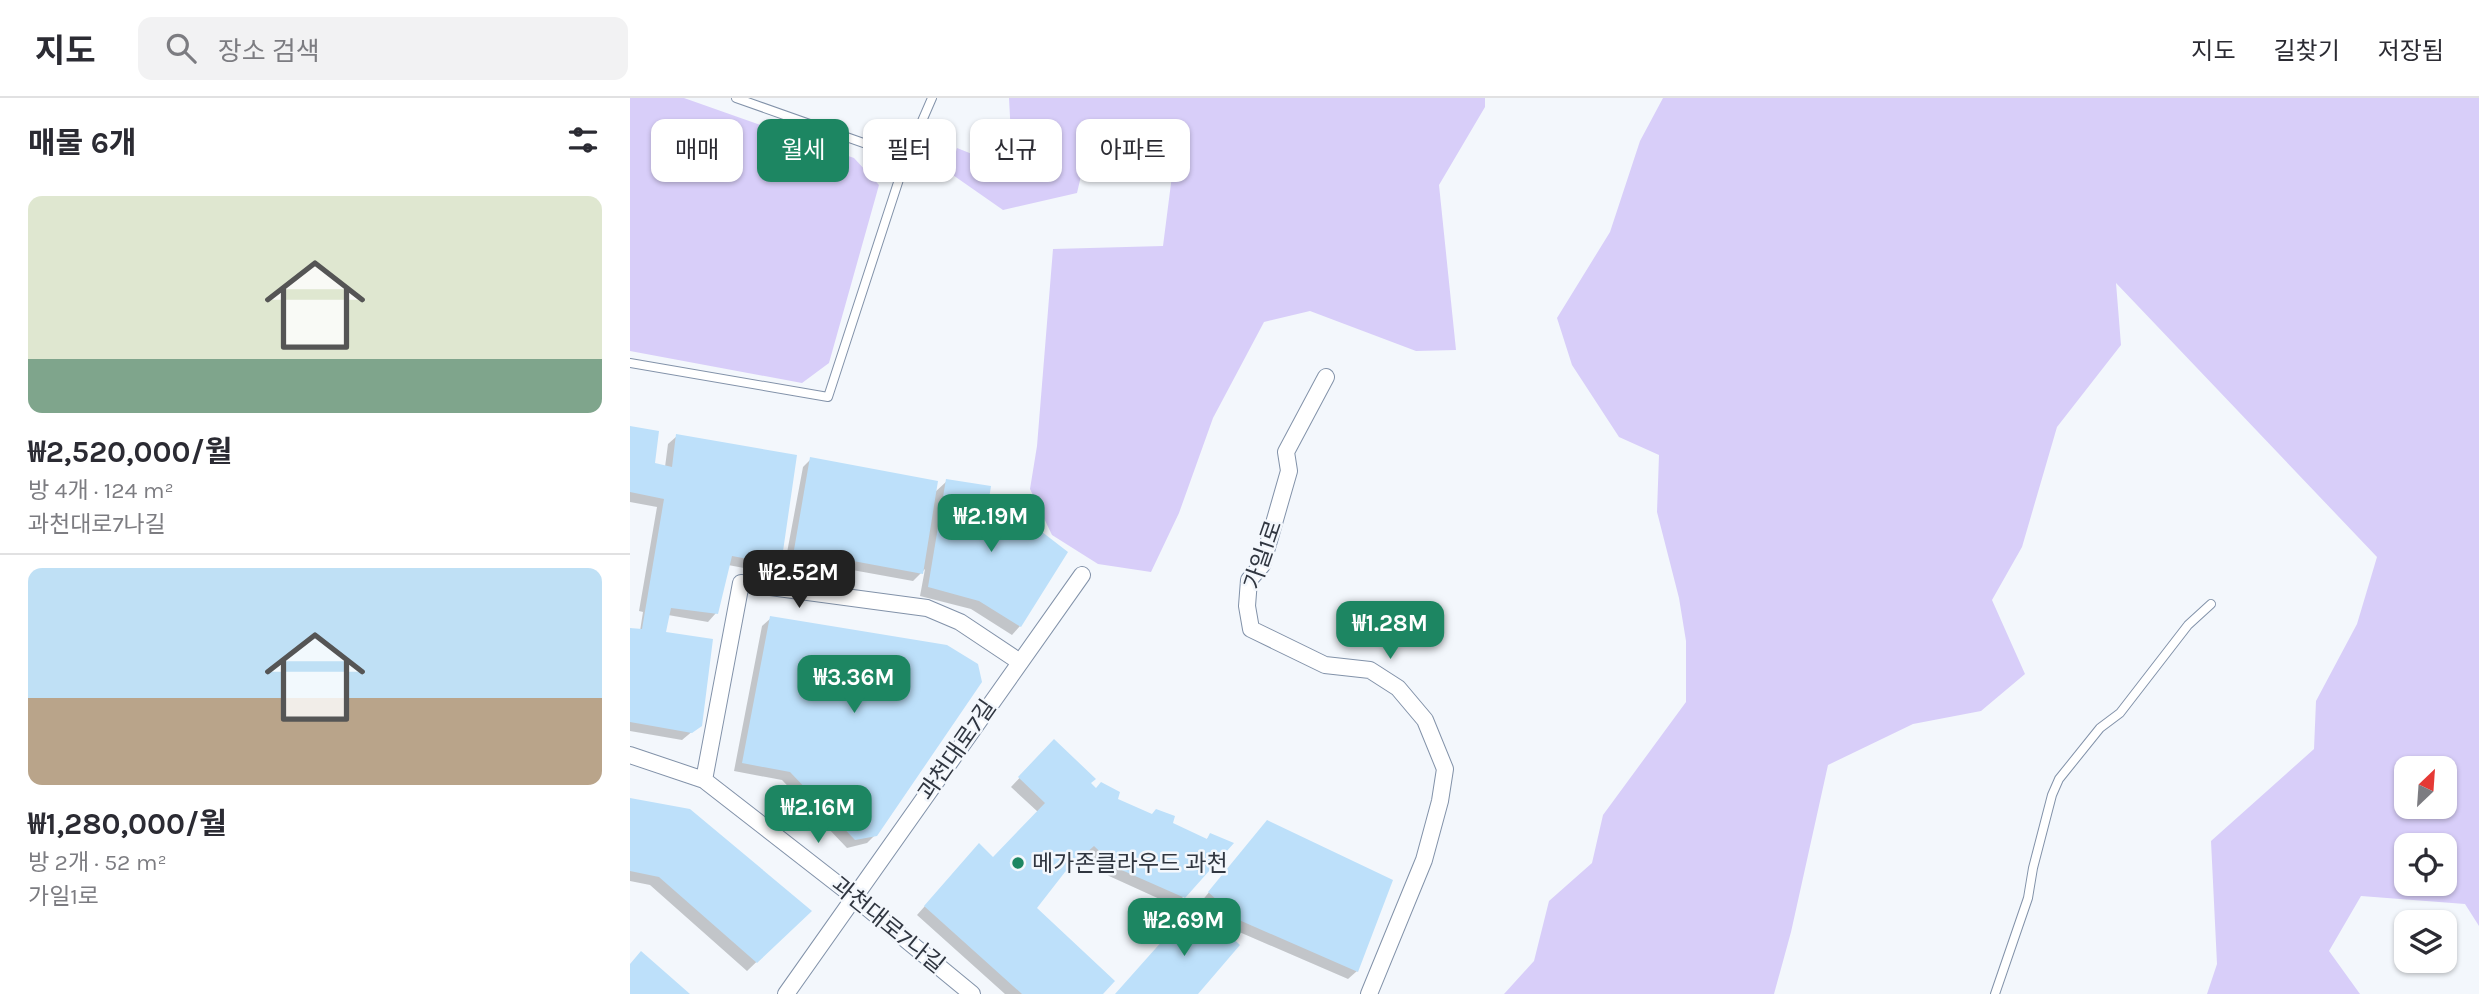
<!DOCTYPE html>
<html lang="ko">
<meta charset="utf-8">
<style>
:root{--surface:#fff;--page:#f2f2f3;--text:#2b2b33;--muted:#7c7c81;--line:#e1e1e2;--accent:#1d8662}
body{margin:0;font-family:Karla,"Noto Sans KR",sans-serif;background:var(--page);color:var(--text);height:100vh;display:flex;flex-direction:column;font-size:26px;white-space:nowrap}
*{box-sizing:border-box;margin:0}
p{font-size:23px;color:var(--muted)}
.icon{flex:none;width:38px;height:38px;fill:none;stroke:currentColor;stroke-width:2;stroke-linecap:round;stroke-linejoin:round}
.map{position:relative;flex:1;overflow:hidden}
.side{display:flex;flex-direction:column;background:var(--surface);width:630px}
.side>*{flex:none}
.guide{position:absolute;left:21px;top:21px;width:665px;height:63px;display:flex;gap:14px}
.needle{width:46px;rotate:25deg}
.fabs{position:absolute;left:1764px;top:658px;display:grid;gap:14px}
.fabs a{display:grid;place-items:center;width:63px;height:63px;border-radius:14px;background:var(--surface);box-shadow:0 2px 5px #0004;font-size:35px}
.price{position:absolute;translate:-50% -60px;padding:0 16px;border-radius:14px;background:var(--accent);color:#fff;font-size:23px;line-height:46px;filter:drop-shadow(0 2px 4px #0008)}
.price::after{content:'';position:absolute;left:50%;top:42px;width:21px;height:16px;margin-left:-10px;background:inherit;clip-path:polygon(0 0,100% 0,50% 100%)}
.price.on{background:#222;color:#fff}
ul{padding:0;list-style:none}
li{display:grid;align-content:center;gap:14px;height:371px;padding:0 28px}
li+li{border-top:2px solid var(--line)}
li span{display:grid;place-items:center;height:217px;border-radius:14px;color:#555}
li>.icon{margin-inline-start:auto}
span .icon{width:126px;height:126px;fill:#fffc;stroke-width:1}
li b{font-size:30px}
h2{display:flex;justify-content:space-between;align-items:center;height:84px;padding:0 28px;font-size:30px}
.tag{padding:0 24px;border-radius:14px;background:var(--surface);box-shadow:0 2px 5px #0004;font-size:24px;line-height:63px}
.tag.on{background:var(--accent);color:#fff}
header{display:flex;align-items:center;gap:42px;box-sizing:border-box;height:98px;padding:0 35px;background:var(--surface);border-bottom:2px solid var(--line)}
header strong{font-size:33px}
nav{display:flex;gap:38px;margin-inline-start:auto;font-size:24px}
.search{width:490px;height:63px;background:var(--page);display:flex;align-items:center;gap:18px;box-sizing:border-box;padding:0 24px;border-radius:14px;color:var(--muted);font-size:26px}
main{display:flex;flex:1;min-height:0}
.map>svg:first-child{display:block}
</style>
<header>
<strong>지도</strong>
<div class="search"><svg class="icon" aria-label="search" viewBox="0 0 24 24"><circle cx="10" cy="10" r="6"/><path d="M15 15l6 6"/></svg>장소 검색</div>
<nav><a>지도</a><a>길찾기</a><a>저장됨</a></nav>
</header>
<main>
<section class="side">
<h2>매물 6개<svg class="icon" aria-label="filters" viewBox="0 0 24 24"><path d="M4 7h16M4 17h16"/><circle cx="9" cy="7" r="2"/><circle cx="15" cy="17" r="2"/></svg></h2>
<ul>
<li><span style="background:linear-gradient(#dfe7d0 75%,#7fa58c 0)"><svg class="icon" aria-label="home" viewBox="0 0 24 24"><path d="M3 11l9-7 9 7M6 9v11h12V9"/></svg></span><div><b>₩2,520,000/월</b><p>방 4개 · 124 m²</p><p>과천대로7나길</p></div></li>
<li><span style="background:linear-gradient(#bfe0f5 60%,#b9a48a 0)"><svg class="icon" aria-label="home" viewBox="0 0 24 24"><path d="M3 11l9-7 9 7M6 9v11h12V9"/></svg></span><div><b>₩1,280,000/월</b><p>방 2개 · 52 m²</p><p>가일1로</p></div></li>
</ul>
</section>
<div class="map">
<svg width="1849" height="896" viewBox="0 0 1849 896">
<rect width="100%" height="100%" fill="#f3f7fc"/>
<path fill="#d8cef9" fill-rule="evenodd" d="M0,0h54l170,60 25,27 -50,178 -27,20 -172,-32z
M379,0h476v9l-46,78 17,165 -40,1 -106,-40 -46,11 -51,96 -34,95 -28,59 -53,-8 -46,-29 -22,-46 7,-43 16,-197 110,-3 11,-86 -87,-10 -10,43 -74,17 -53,-37 7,-25 30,12 24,-24z
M1033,0h816v828l-14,-22 -104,-8 -32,55 31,43h-153l10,-30 -6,-123 103,-92 2,-48 41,-77 20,-67 -261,-274 5,62 -64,82 -35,120 -30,53 33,74 -44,37 -68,13 -85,41 -37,167 -17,62h-270l30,-33 15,-60 43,-38 11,-48 83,-113v-61l-7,-43 -22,-86 2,-57 -40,-18 -47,-72 -15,-47 53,-86 30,-91zM1815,670v39h-39v-39zM1815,747v39h-39v-39z"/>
<path fill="#0003" d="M0,330l23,36 12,3 3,-23 9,-8 102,128 -9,9 -42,-8 -12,48 -8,9 -40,-7 -4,17 36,93 -18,15 -52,-9v-102l10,2 3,-19 -4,-1 18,-104 -27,-5z
M181,361l123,34 13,-12 38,32 35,113 -8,9 -41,-26 -51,-13 5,-27 -12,12 -127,-23 17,-91z
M141,520l105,216 -9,9 -20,5 -65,-68 -48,-9 28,-145z
M424,643l34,43 28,16 89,41 6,-6 -28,62 -8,9 -66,-30 -25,-23 -23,21 -27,34 67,86h-96l-88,-79 54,-61 22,5 45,-47 -27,-25z
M0,702l180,111 -63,60 -97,-86 -20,-4z
M629,733l98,140 -9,8 -118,-51 -29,-26z"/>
<path fill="#bde0fa" d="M0,328l29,5 -4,32 17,4 4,-33 121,21 -16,110 -49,-9 -14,58 -47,-6 -5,24 47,7 -11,87 -10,7 -62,-11v-94l12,1 22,-130 -34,-7z
M180,359l128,24 -15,93 -129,-24z
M316,381l45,7 -4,26 25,1 21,12 35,27 -47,75 -42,-26 -51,-14z
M140,518l177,29 31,19 4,18 -105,154 -22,4 -65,-68 -48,-9z
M424,641l42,40 -5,4 5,5 5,-6 19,10 -2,7 34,15 4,-5 19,7 -2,7 34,16 3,-6 24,10 -49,55 -68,-30 -23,-22 -29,26 -28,36 78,73 -12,13h-81l-98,-88 55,-63 14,14 52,-54 -27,-26z
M0,700l60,11 122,102 -55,52 -98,-86 -29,-6z
M637,722l126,60 -35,92 -119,-52 -31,-28z
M566,805l44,42 -42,49h-83z
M11,853l49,43h-60v-30z"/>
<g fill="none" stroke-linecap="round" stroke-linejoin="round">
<defs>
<path id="lane" d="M106,0l170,60
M0,265l198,34 78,-239 26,-60
M1365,896l33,-96 5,-30 19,-73 7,-16 41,-51 20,-15 68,-88 23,-21"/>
<path id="street" d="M696,279l-40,75 3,19 -27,94 -13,15 -2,26 4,23 74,36 45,5 28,18 27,32 20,49 -5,32 -16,59 -55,134
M0,657l74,25 149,116 119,98
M74,682l37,-197 186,25 33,14 60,40
M156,896l296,-419"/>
</defs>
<use href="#lane" stroke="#8292a9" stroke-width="10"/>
<use href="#street" stroke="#8292a9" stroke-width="18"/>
<use href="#lane" stroke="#fff" stroke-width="8"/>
<use href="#street" stroke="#fff" stroke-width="16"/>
</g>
<circle fill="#1d8662" stroke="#f3f7fc" stroke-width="2.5" cx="388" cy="765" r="7"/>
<g text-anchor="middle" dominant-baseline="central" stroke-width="5" stroke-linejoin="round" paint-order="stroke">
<g font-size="23" fill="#303640" stroke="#f3f7fc">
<text transform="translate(633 457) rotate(-71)">가일1로</text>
<text transform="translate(327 652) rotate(-55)">과천대로7길</text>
<text transform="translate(258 827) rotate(39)">과천대로7나길</text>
</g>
<g font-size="23" fill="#303640" stroke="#f3f7fc" text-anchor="start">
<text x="402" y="765">메가존클라우드 과천</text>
</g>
</g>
</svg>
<div class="fabs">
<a><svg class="needle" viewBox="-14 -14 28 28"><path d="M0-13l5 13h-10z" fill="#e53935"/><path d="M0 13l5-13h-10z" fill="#7c7c81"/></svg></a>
<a><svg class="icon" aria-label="locate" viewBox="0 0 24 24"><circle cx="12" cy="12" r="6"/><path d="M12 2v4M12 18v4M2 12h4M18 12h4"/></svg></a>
<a><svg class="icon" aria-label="layers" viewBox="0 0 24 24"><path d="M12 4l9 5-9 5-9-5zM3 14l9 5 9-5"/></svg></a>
</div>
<b class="price" style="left:361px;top:456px">₩2.19M</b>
<b class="price on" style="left:169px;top:512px">₩2.52M</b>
<b class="price" style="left:760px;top:563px">₩1.28M</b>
<b class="price" style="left:224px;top:617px">₩3.36M</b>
<b class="price" style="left:188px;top:747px">₩2.16M</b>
<b class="price" style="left:554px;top:860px">₩2.69M</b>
<div class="guide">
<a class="tag">매매</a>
<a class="tag on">월세</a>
<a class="tag">필터</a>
<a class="tag">신규</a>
<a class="tag">아파트</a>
</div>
</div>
</main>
